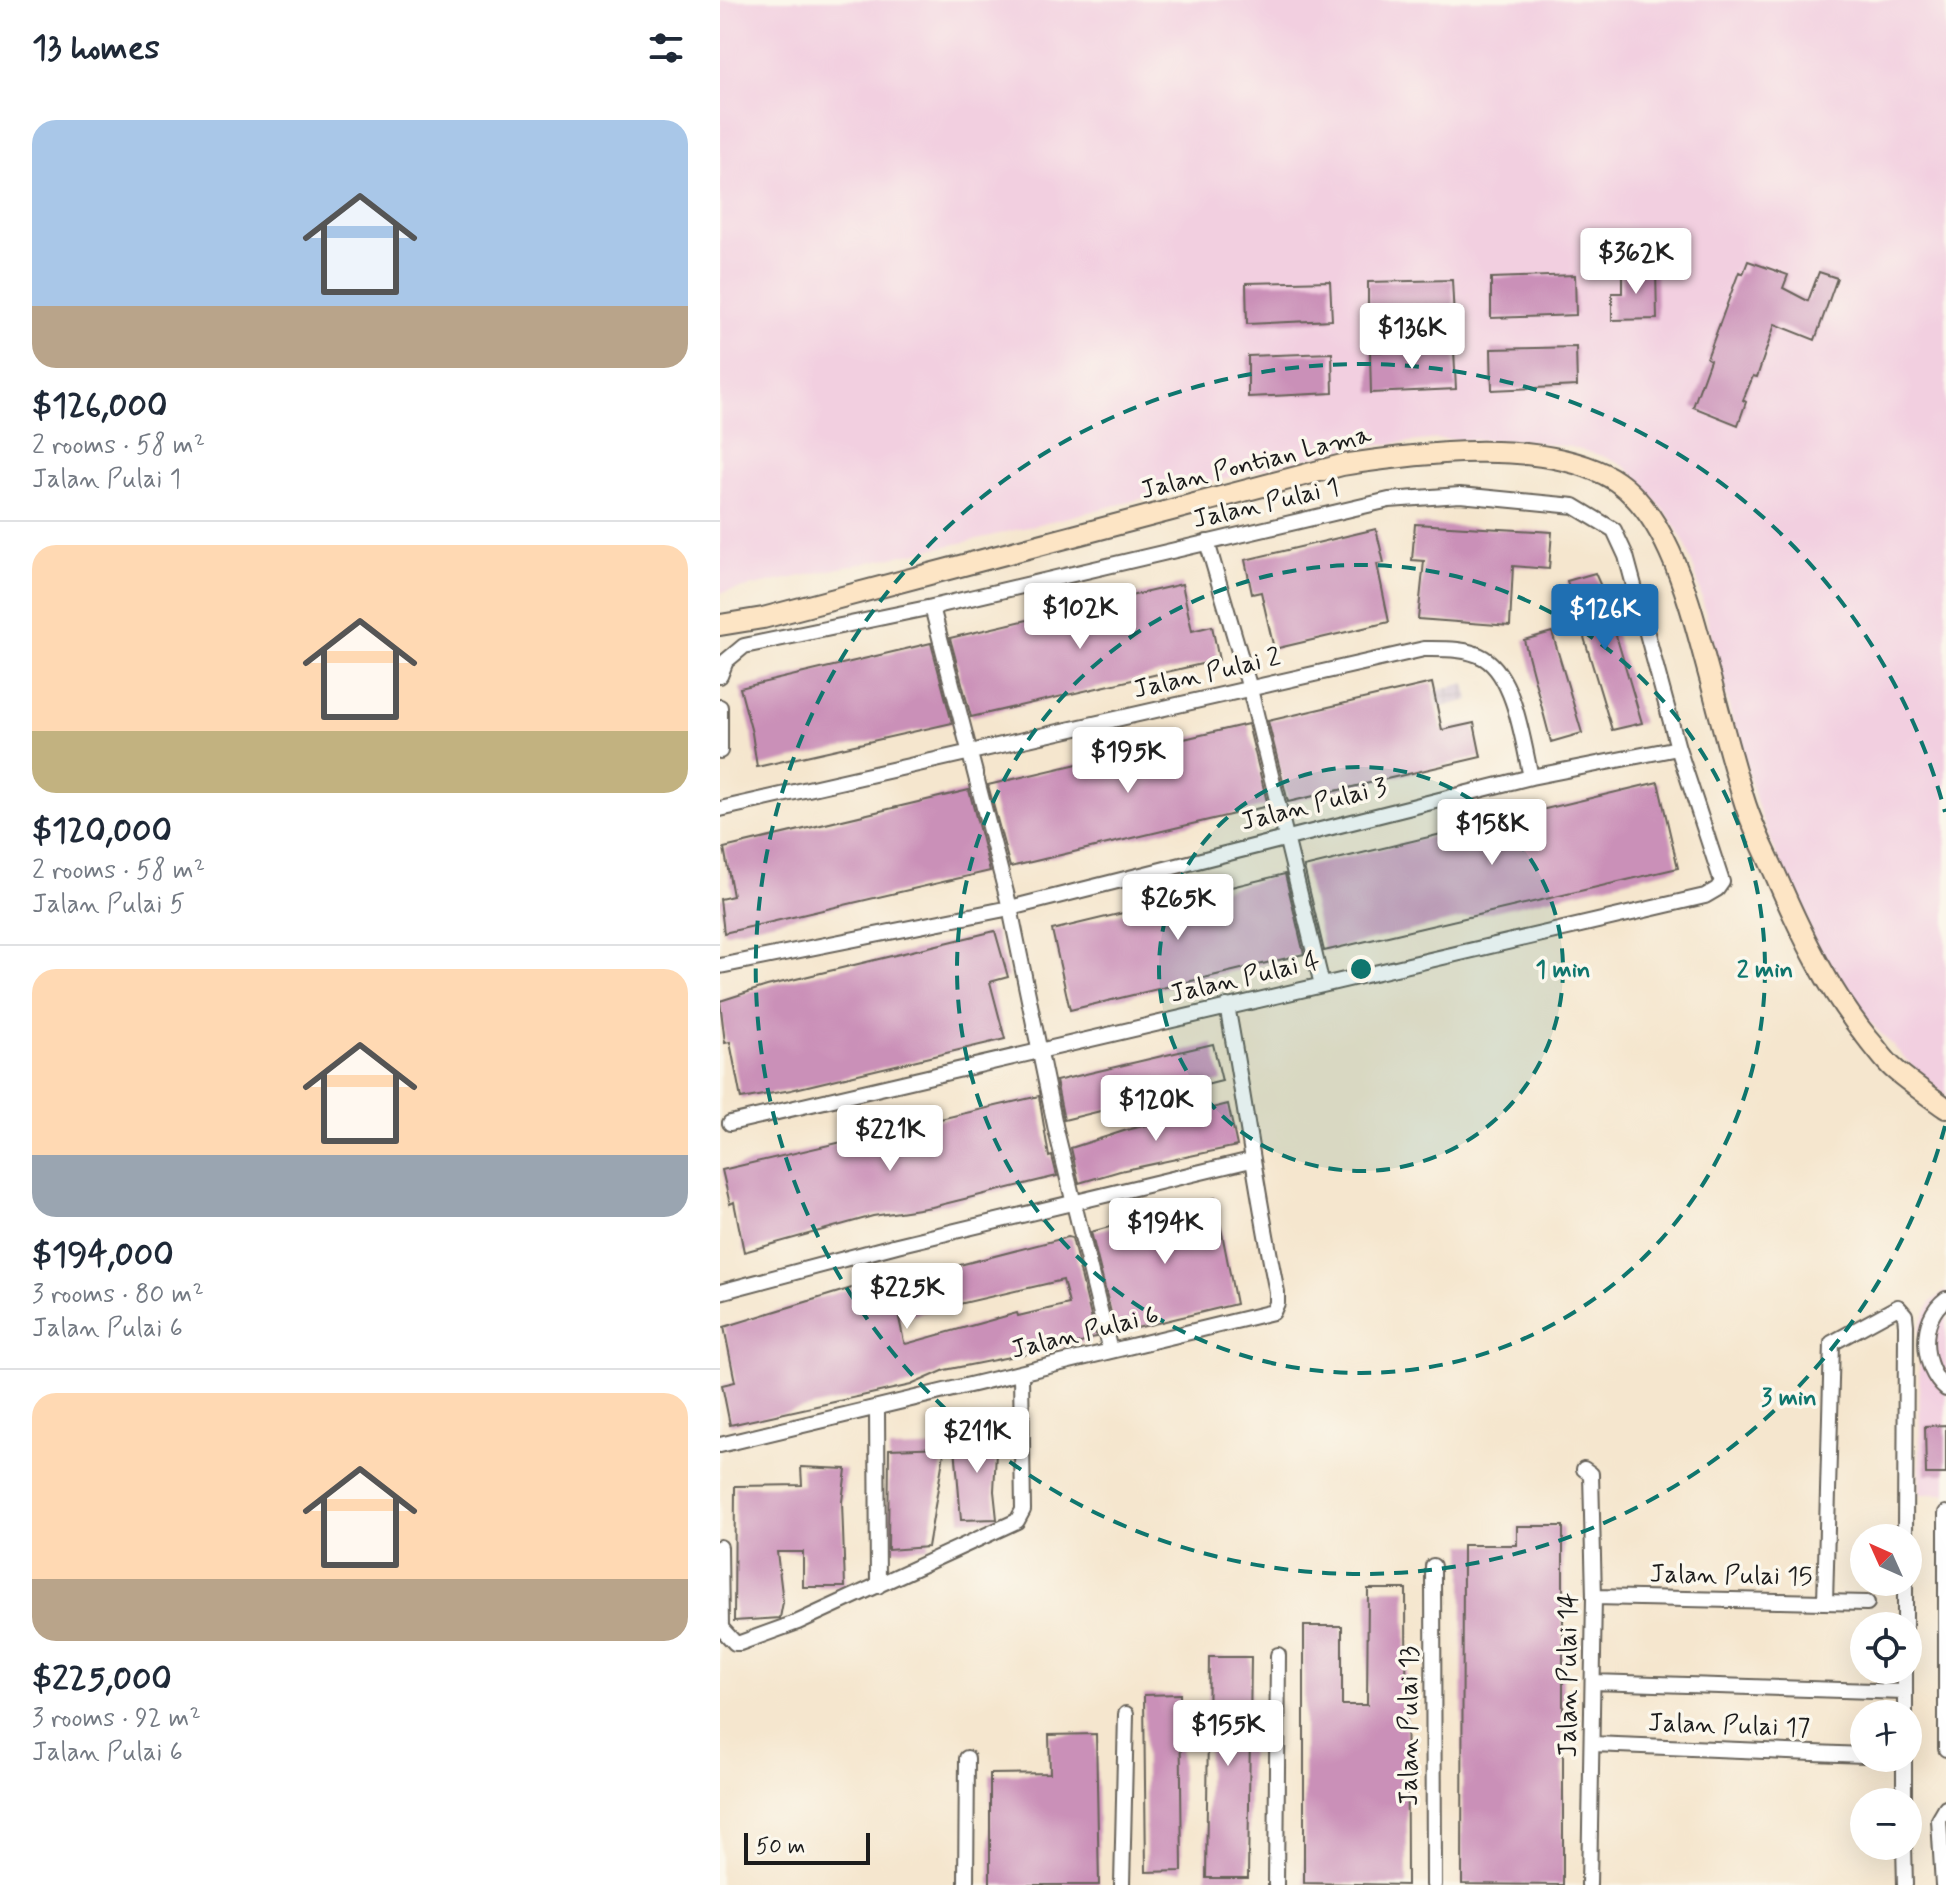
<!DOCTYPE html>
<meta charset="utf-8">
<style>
:root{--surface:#fff;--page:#f2f2f3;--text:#1f2937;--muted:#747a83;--line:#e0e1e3;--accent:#1f6fb2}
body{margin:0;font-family:Mynerve,sans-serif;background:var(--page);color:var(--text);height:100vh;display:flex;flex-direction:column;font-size:30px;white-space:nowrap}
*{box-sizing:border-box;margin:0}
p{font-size:26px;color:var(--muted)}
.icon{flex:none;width:44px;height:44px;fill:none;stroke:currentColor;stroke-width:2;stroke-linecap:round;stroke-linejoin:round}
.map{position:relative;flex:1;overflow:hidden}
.side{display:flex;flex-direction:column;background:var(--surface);width:720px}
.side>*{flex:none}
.needle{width:52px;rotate:315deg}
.buttons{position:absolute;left:1130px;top:1524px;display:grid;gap:16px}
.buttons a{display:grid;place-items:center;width:72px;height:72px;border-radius:50%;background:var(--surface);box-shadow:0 8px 32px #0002;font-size:40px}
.scale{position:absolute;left:24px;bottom:20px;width:126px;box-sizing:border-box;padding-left:8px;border:4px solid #1c1c1c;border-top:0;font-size:22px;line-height:28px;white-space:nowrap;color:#1c1c1c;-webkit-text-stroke:6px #fbf7ec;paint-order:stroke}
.price{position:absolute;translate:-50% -68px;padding:0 18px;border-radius:8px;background:#fff;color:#222;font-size:26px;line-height:52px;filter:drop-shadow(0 2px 4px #0008)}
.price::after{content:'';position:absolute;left:50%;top:48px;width:24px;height:18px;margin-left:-12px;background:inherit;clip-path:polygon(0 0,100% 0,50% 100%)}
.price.on{background:var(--accent);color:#fff}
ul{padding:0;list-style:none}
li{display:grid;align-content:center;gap:16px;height:424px;padding:0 32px}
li+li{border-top:2px solid var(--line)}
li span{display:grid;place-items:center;height:248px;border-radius:24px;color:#555}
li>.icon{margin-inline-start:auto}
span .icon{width:144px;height:144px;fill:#fffc;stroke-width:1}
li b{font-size:34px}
h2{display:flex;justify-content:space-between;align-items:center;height:96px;padding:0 32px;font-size:34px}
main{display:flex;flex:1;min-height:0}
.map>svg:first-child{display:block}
</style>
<main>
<section class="side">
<h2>13 homes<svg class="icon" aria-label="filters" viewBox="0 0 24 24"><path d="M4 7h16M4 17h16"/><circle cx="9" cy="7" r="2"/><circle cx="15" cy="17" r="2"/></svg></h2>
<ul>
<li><span style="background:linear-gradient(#a9c7e8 75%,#b9a48a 0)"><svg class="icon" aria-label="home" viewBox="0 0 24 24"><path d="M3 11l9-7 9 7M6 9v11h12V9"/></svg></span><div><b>$126,000</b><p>2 rooms · 58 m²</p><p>Jalan Pulai 1</p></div></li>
<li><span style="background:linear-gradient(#ffd9b3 75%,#c2b280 0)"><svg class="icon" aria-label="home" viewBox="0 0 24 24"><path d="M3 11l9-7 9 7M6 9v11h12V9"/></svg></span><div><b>$120,000</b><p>2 rooms · 58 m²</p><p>Jalan Pulai 5</p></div></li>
<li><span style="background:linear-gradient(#ffd9b3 75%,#9aa5b1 0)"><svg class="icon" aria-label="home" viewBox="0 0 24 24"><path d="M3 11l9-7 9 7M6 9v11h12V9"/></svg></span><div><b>$194,000</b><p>3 rooms · 80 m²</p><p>Jalan Pulai 6</p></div></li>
<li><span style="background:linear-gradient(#ffd9b3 75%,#b9a48a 0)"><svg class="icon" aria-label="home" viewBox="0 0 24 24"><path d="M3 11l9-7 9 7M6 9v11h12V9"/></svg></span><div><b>$225,000</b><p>3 rooms · 92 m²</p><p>Jalan Pulai 6</p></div></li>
</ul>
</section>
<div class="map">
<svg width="1226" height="1885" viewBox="0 0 1226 1885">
<defs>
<pattern id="industrial-grid" width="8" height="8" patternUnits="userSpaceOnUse" patternTransform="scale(2)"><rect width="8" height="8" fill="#cfbdcf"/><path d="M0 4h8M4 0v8" fill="none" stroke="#b1a2b1"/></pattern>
</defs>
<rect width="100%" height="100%" fill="#fbf7ec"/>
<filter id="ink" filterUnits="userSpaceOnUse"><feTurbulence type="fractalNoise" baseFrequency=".0125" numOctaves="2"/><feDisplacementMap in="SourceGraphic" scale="16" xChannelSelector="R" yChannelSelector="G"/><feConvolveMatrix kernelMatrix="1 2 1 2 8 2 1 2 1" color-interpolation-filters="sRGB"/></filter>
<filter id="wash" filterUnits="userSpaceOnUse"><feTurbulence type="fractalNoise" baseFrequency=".006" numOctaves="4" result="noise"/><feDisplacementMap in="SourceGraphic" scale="32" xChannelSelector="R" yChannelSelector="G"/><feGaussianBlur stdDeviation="1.8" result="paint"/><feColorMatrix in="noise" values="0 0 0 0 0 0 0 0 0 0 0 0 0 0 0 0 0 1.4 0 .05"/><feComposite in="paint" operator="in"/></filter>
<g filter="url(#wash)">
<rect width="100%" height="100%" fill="#f5e6ce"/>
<path fill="#f2cfe0" d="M0,0h1226v1096l-26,-22 -56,-58 -42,-60 -30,-62 -33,-84 -24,-79 -38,-152 -11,-34 -16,-27 -25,-30 -18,-20 -18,-10 -38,-11 -43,-6 -91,-2 -92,10 -379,93 -246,51z
M1226,1290v204h-26l-1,-167 12,-25z"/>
<path fill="url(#industrial-grid)" d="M745,683l4,17 -30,8 -4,-17z"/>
<g id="blocks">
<path fill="#ca90b8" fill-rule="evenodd" d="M1028,261l40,14 -5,13 25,13 11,-29 18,6 -22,62 -40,-16 -18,53 -4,-1 -10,24 3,2 -8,23 -45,-18 17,-47 -3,-2 32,-86 4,2z
M936,269l1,50 -45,1v-27h10v-22z
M855,275l1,40 -85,3v-40z
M732,280l2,39 -86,4v-41z
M610,281l2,39 -85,4 -1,-41z
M856,347l1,39 -85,4 -1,-41z
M734,350l2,39 -85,4 -1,-41z
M612,353l1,40 -85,4v-41z
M695,524l137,8 -3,37 -36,-3 -3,60 -92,-7 6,-58 -12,-1z
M656,529l8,34 -7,1 12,58 -115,27 -13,-57 -9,2 -7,-34z
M875,573l8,18 39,132 -30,7 -45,-149z
M462,584l10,47 20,-5 7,34 -248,57 -21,-79z
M832,632l30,101 -31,9 -27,-102z
M211,643l21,80 -195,44 -5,-34 -12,-45z
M712,683l10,47 32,-7 7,34 -193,45 -20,-81z
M528,724l20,82 -258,61 -22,-82z
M938,782l20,86 -354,83 -20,-84z
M249,790l21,81 -266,62 -4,-34 13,-3 -9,-48z
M565,874l19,80 -234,56 -18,-80z
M275,931l13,46 -18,5 15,57 -214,51 -50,9 -11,-57 -5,1 -5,-42 47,-15z
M493,1044l9,37 -158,39 -8,-39z
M319,1096l10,61 3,-1 5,20 -125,31 -59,9 -129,36 -10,-50 -4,2 -8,-34z
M508,1104l9,42 -117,25 -41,12 -8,-35 56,-18z
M495,1198l21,106 -120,29 -25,-101z
M348,1237l4,1 24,99 -6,1v3l-145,29 -34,15 -181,40 -8,-40 13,-3 -11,-55 141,-43 26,-6 2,9 63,-21zM343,1280l6,24 -51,12 -1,-3 -111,31 -2,-2 -5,-24z
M1226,1425v49h-20l-1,-48z
M239,1433h38l-3,58 3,28 -36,1 -6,-74h3z
M225,1447l-17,100 -40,3 1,-101z
M81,1467l45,2 -4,33 3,85h-42v-35h-26l6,50 -3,16 -46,3 1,-135 67,-1z
M797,1526h46v359l-101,-1 1,-339h54z
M648,1589h38l1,296 -103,-2v-257h38v79h25z
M489,1657h42l-3,221h-42z
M460,1694l2,177 -36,1 -2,-177z
M376,1734l3,151h-109v-111l60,-1 -1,-38z"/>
</g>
</g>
<g filter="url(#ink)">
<use href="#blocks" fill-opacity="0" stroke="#68635a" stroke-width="2"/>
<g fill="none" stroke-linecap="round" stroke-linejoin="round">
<defs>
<path id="street" d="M487,542l43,147 72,296
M212,607l78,301 46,222 54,221
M0,676l6,-15 18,-15 188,-39 457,-107 71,-5 114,11 40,24 12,26 52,192 44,134 -5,7 -12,7 -975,227
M0,707v44
M0,809l704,-160c19,0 43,-1 60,9 31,19 39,85 47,119
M0,966l290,-58 521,-131 147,-29
M0,1292l177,-47 354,-85
M1226,1299c-28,20 -25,69 0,90
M157,1409l1,177
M0,1445l553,-133 4,-9v-11c-20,-95 -32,-191 -50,-286
M864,1469l7,5 3,123 -5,288
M1226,1513v236
M0,1547l1,81 14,15h5l58,-21 219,-101 6,-11 -2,-136
M713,1566l1,319
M874,1597l273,6
M1105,1602l7,-259 66,-36 7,8 1,10 -1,213
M1185,1626v-44
M873,1682l312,10
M1185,1714v-44
M873,1744l271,11
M1184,1802v-44
M1184,1846l1,39
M246,1885l1,-127
M402,1885l4,-171
M556,1885l2,-230
M1223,1885l-4,-65 7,-12"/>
<path id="secondary" d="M0,625l43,-7 579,-153c78,-12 189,-26 262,9 66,32 88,140 106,204 11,41 21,82 34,122 8,27 22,52 33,78 25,58 52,113 92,162 8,9 15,20 24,28 16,14 35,27 53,40"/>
</defs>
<use href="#street" stroke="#68635a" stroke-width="18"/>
<use href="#secondary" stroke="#68635a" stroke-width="24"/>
<use href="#street" stroke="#fff" stroke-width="14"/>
<use href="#secondary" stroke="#fde5c5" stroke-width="20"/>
</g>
</g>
<circle cx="641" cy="969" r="202" fill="#0f766e" fill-opacity=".12"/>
<g fill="none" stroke="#0f766e" stroke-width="4" stroke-dasharray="14 10">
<circle cx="641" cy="969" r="202"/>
<circle cx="641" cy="969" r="404"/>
<path d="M1225 1126A605 605 0 1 1 1225 812"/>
</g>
<g text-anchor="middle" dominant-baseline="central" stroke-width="7" stroke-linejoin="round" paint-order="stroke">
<g font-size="26" fill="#1c1c1c" stroke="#fbf7ec">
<text transform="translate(536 463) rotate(-14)">Jalan Pontian Lama</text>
<text transform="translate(546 504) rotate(-13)">Jalan Pulai 1</text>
<text transform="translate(487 674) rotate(-13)">Jalan Pulai 2</text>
<text transform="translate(594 805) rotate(-14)">Jalan Pulai 3</text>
<text transform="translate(525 978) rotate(-13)">Jalan Pulai 4</text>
<text transform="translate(365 1333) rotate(-14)">Jalan Pulai 6</text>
<text transform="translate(1011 1576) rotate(1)">Jalan Pulai 15</text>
<text transform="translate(849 1675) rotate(-90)">Jalan Pulai 14</text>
<text transform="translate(690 1726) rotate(-90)">Jalan Pulai 13</text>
<text transform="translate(1009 1726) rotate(2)">Jalan Pulai 17</text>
</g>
</g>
<circle cx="641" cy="969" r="12" fill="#0f766e" stroke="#fbf7ec" stroke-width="4"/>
<g font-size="24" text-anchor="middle" font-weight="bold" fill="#0f766e" stroke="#fbf7ec" stroke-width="7" stroke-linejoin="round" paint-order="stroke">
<text x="843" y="977">1 min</text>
<text x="1045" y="977">2 min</text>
<text x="1069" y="1405">3 min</text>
</g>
</svg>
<div class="buttons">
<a><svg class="needle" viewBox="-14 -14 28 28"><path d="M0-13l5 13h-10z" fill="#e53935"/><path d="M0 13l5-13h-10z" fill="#747a83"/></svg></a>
<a><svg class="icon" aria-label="locate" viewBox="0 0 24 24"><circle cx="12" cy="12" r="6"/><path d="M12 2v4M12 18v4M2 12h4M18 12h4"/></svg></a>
<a>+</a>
<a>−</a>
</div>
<div class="scale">50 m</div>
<b class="price" style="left:916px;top:296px">$362K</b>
<b class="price" style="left:692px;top:371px">$136K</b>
<b class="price" style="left:360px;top:651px">$102K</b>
<b class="price on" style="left:885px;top:652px">$126K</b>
<b class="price" style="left:408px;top:795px">$195K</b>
<b class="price" style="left:772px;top:867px">$158K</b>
<b class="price" style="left:458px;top:942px">$265K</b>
<b class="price" style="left:436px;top:1143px">$120K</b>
<b class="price" style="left:170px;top:1173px">$221K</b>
<b class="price" style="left:445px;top:1266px">$194K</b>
<b class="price" style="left:187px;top:1331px">$225K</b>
<b class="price" style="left:257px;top:1475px">$211K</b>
<b class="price" style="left:508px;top:1768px">$155K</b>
</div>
</main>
